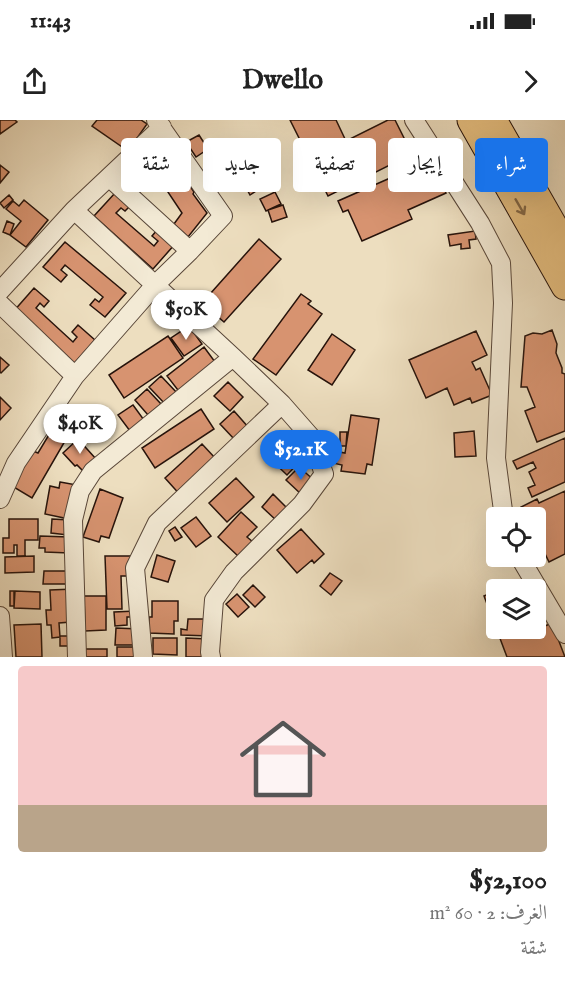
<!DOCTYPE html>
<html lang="ar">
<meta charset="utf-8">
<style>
:root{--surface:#fff;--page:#f2f2f2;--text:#222;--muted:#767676;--accent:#1a73e8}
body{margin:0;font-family:"IM FELL English",Amiri,serif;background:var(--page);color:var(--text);direction:rtl;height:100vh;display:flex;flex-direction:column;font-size:22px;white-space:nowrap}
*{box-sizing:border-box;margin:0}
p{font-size:20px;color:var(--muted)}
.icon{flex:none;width:33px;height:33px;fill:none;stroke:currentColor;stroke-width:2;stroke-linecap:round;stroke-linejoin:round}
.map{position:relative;height:537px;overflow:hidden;direction:ltr}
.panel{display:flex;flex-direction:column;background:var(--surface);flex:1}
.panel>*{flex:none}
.banner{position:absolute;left:18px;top:18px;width:530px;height:54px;direction:rtl;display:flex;gap:12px}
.fabs{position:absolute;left:486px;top:387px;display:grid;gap:12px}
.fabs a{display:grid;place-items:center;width:60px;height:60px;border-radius:6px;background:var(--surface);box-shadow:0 6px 24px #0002;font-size:30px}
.price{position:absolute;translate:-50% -51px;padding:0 14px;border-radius:21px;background:#fff;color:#222;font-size:20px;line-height:39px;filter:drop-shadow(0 2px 3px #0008)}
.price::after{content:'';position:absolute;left:50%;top:36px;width:18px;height:14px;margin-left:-9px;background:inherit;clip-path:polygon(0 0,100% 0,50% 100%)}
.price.on{background:var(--accent);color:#fff}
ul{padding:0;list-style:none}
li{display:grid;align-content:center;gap:12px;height:318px;padding:0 18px}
li span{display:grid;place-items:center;height:186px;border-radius:6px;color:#555}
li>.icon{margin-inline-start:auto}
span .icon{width:108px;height:108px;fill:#fffc;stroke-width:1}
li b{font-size:26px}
.pill{padding:0 21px;border-radius:6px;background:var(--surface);box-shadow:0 6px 24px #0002;font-size:21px;line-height:54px}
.pill.on{background:var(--accent);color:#fff}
.status{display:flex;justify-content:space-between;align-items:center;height:42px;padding:0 30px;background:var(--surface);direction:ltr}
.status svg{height:16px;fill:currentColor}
header{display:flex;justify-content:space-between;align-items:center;height:78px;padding:0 18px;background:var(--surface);font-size:27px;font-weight:700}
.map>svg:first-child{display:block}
</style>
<div class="status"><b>11:43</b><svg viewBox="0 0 49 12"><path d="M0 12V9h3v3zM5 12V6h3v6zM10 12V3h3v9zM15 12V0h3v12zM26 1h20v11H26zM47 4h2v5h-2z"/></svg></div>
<header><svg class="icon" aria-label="forward" viewBox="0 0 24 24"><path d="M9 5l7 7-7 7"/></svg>Dwello<svg class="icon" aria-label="share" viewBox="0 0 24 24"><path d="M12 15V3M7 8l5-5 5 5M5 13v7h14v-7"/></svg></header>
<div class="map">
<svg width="565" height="537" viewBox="0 0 565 537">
<rect width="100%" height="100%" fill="#eddebf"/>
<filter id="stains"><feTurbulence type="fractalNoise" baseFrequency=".00333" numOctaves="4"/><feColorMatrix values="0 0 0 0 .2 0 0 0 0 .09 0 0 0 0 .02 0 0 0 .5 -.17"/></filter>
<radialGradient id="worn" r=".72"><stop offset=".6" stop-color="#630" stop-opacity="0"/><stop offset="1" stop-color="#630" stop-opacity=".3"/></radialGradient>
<path fill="#d79370" stroke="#27130b" stroke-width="1.5" d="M0,0h15l2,2 -17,12z
M97,0h44l6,4 -19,27 -36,-25z
M290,0h46l10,21 42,-21h7l17,34 -84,42z
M199,15l9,14 -12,8 -10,-15z
M160,26l16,23 2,-1 16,24 -1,2 14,19 -19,24 -14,-13 8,-11 -24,-36 -4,-2 -15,18 -12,-12z
M431,40l15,33 -38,17 4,9 -50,22 -14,-31 -5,2 -5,-11z
M0,45l9,7 -9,11z
M258,53l7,12 -15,10 -7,-13z
M275,72l6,12 -15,7 -6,-12z
M115,73l15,13 -5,5 -4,-3 -5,5 38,33 4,-5 -6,-5 6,-7 17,15 -22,25 -59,-53z
M9,75l4,5 -9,8 -4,-5z
M24,80l24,20 -22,27 -16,-12 11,-14 -15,-12 7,-8 6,5z
M283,85l4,12 -15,5 -4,-12z
M7,101l7,3 -4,11 -7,-3z
M475,111l1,8 -7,1 1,8 -9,1v-5l-11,2 -2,-11z
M259,119l22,20 -57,63 -22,-19z
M65,122l61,51 -21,24 -15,-12 5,-6 4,3 4,-5 -38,-32 -4,5 6,5 -6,7 -18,-15z
M34,168l15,13 -5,6 -4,-4 -4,5 37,34 4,-5 -5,-5 6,-7 17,15 -22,25 -60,-53z
M301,174l10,7 -3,3 14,10 -46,61 -23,-16z
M189,206l13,18 -18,12 -13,-18z
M552,210l5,14 -1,9 6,15v5l3,1v57l-28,11 -12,-31 10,-4 -8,-20h-6l4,-51 8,-3 9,1z
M476,211l11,24 -15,7 4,8 4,-2 12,27 -20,8 -2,-5 -16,7 -7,-17 -21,10 -17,-38z
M332,214l23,16 -23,35 -24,-15z
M168,216l15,22 -59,40 -15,-23z
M204,227l14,19 -37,28 -14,-18z
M0,237l9,8 -8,8 -1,-1z
M161,256l17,18 -12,11 -17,-18z
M228,262l15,15 -13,14 -16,-15z
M147,269l14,15 -13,11 -13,-15z
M0,277l11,11 -11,12z
M133,285l11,15 -14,11 -12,-16z
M201,289l13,20 -59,39 -13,-20z
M234,291l15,17 -14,12 -15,-16z
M351,295l28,4 -7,46 -5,-1 -2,10 -24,-3 1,-6 -9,-2 1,-12 11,2z
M67,300l4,4 -7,8 -5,-5z
M474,311l2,25 -21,1 -1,-24z
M340,312h7l-1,14h-6z
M50,313l15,8 -33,57 -20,-12 21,-35 5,2z
M565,318v44l-33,15 -4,-9 7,-3 -6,-13 7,-4 -3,-6 -16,7 -4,-8z
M78,319l18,20 -13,12 -6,-6 -2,1 -12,-13z
M279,319l23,20 -15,16 -22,-21z
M202,324l14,15 -34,38 -17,-19z
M299,347l16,14 -13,14 -16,-15z
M236,358l18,19 -27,25 -18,-19z
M60,362l17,3 -8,34 -24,-5 5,-28 9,2z
M100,369l23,9 -14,40 -8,-2 -2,6 -16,-5z
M565,371v63l-16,8 -13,-27v-17h-9l-6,-11 16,-8 2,4z
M273,374l15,15 -11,12 -15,-14z
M241,392l16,15 -10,10 6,5 -14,15 -21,-20z
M196,397l15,19 -15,11 -15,-19z
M9,399h29v21h-13v16h-8v-11h-3v8h-11v-15h6z
M52,399l17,1 -1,15 -17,-2z
M175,407l7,10 -7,4 -6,-10z
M301,409l23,25 -10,9 -2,-3 -15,13 -20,-23z
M40,416l29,1v16l-24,-1v-4h-6z
M157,435l18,6 -7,21 -17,-5z
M34,436v16l-29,1v-16z
M105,436h28v20h-12l1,33h-15z
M44,451h23v13h-24z
M330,453l12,8 -11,14 -11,-9z
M520,462l3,8h-23z
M253,465l12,12 -10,10 -12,-12z
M74,469l-3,33 -12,1 1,14 -8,1 -1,-13h-4l-1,-15h5l-1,-20z
M10,471h4v15h-4z
M15,471l25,1v17l-26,-1z
M496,471v37h40v-7l2,8 14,-6 13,34h-58l-23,-61z
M237,474l12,13 -11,10 -12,-13z
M84,476h22v34l-21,1z
M152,481h26v20h-4v13l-25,-1v-16h3z
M136,491v6h-9v8l-12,1 -1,-14z
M188,499h23l-1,17 -29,-1v-6l6,1z
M41,504l1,33h-26l-2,-32z
M116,508l23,1v16h-24z
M60,516h9v10h-9z
M153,518h24v17l-24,-1z
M186,518l22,1 -1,18h-21z
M117,527h22v10h-22z
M83,529h24v8h-24z"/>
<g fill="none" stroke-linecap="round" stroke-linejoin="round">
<defs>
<path id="minor" d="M414,0l66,103 21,40 2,40 -7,155 8,60
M110,58l80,73
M74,90l159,147 49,47 29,33 13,37 -22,30 -68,68 -20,28 -4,52 1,5
M0,171l74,-81 88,-83
M0,184l75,72
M0,379l16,-36 59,-87 80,-91 35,-34 33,-35 -67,-96
M519,436l46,78
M0,496l3,41
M77,537l-4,-137 7,-29 13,-20 140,-114
M143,537l-8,-89 22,-45 125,-119"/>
<path id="highway" d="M471,0l94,166
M493,0l72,126"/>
</defs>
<use href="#minor" stroke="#584638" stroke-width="20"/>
<use href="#highway" stroke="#27130b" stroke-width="29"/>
<use href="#minor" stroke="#f3ead5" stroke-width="18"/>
<use href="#highway" stroke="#e6bf80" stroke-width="27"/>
</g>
<defs><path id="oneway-shaft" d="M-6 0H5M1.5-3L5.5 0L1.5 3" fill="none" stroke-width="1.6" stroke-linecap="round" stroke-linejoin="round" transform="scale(1.5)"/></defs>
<use stroke="#866946" href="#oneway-shaft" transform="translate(520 87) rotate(60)"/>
<rect width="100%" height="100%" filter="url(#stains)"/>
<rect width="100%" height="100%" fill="url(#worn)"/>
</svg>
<div class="fabs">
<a><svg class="icon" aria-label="locate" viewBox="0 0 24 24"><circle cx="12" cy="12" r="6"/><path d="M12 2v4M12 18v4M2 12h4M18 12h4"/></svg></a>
<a><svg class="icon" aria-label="layers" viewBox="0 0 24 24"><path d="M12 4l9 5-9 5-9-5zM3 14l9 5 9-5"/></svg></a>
</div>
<b class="price" style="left:186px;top:221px">$50K</b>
<b class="price" style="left:80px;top:335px">$40K</b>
<b class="price on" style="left:301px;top:361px">$52.1K</b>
<div class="banner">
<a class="pill on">شراء</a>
<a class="pill">إيجار</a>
<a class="pill">تصفية</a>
<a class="pill">جديد</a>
<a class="pill">شقة</a>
</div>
</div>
<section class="panel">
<ul>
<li><span style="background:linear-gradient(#f6c9c9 75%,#b9a48a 0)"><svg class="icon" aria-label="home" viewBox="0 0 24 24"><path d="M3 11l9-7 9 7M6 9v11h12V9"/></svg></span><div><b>$52,100</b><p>الغرف: 2 · 60 m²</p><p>شقة</p></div></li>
</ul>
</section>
